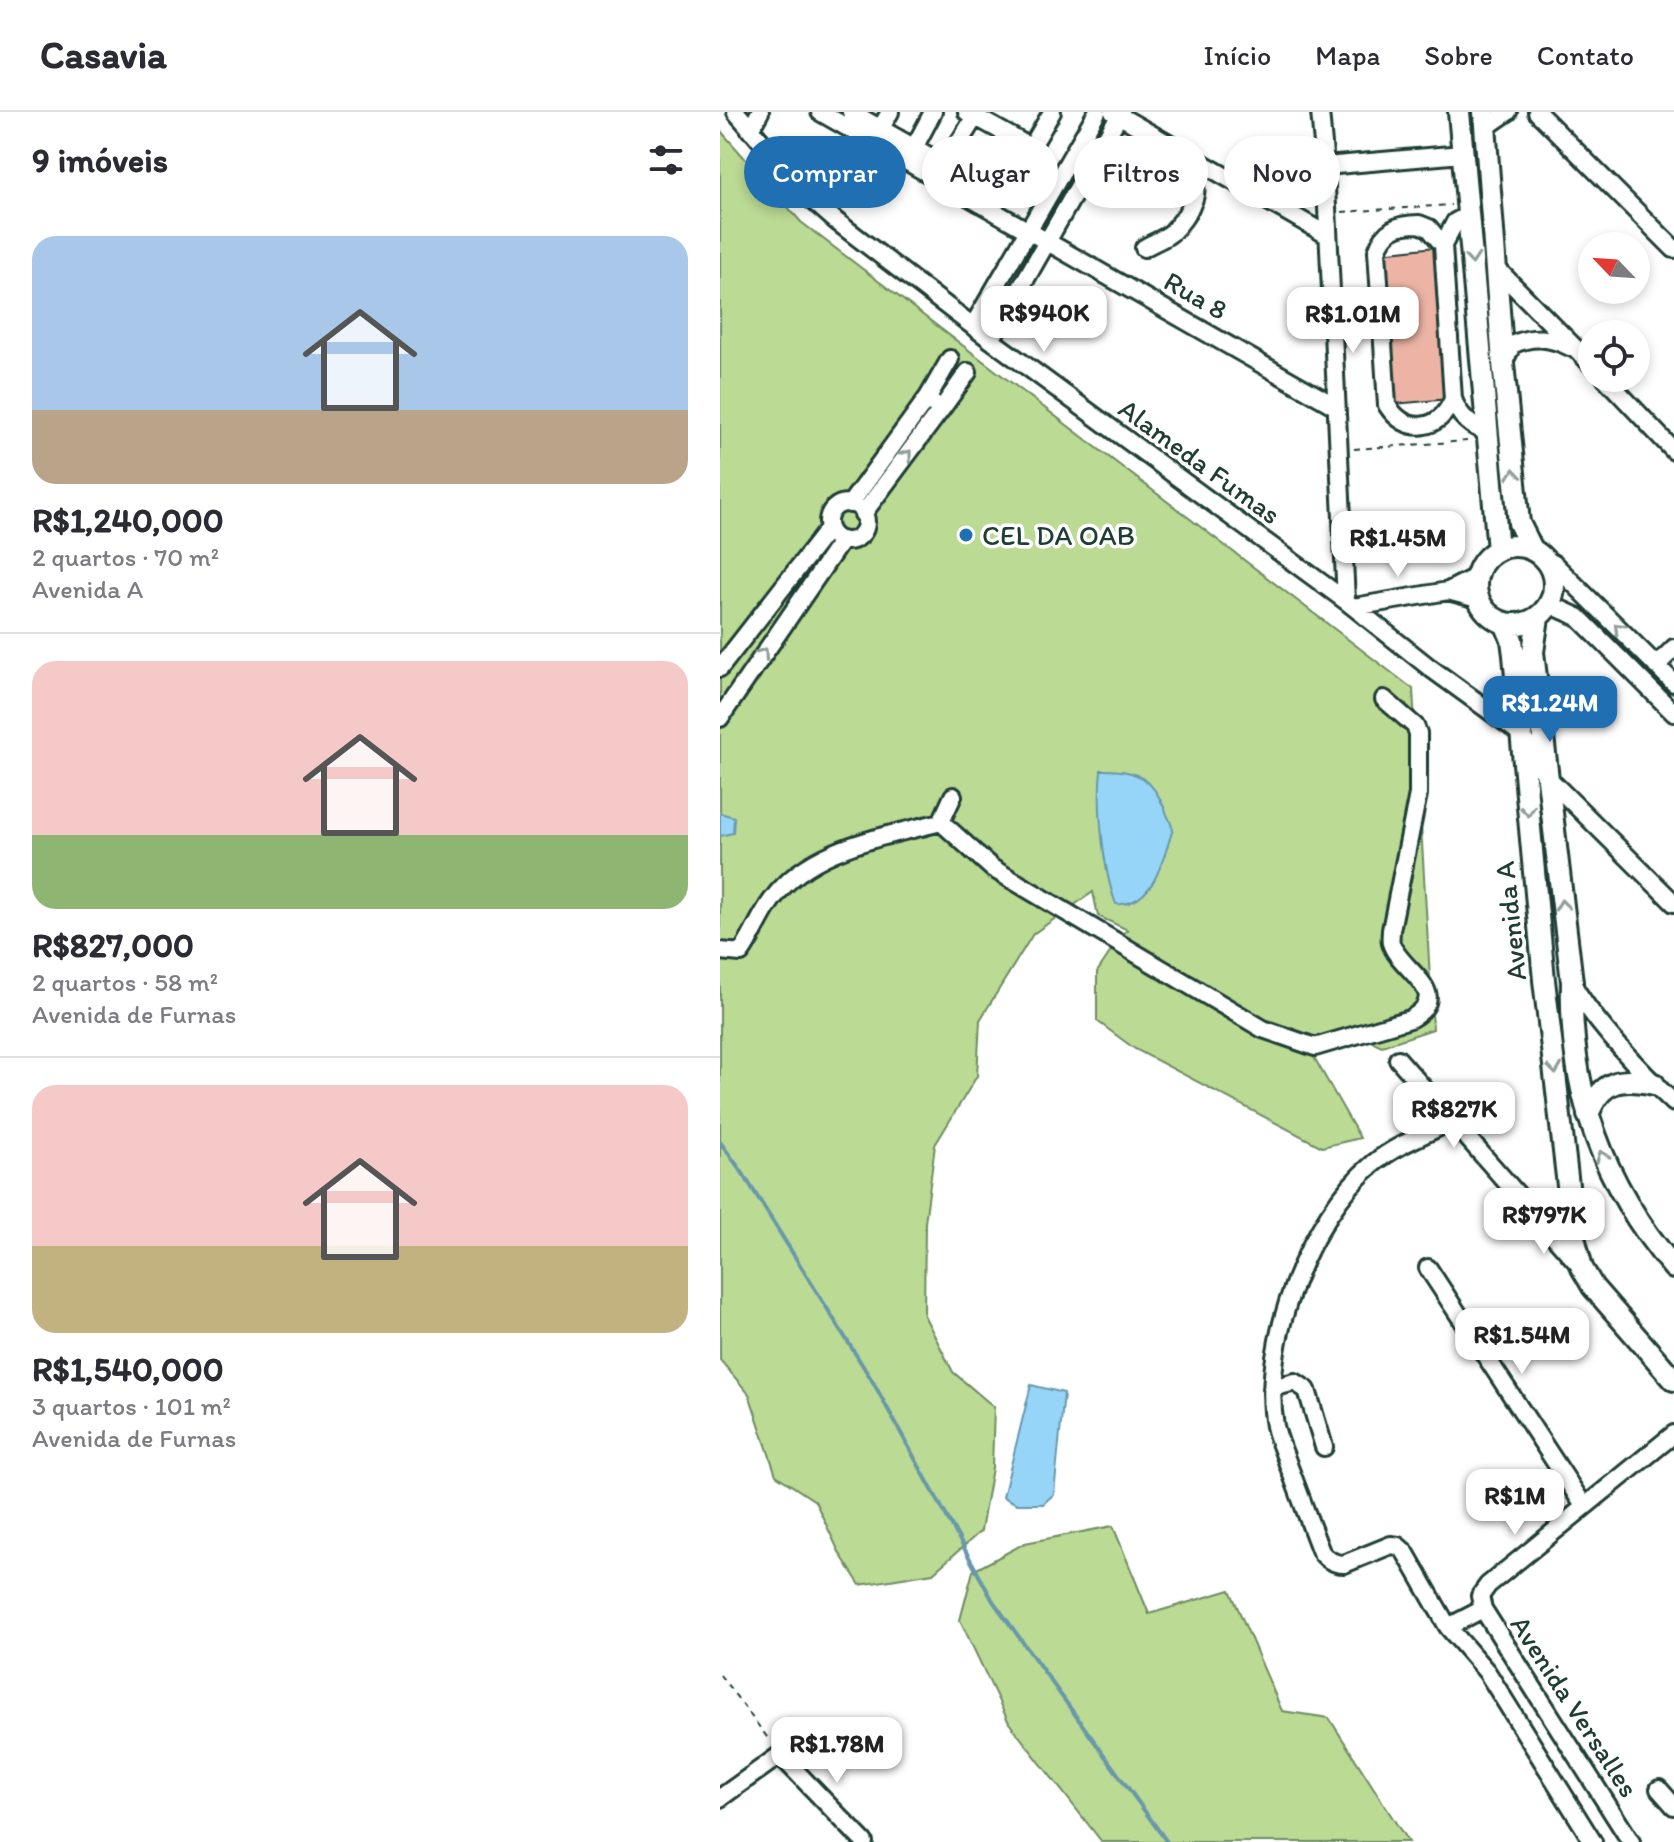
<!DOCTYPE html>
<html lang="pt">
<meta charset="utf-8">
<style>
:root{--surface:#fff;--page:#f2f2f3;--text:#2b2b33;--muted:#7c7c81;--line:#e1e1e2;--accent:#1f6fb2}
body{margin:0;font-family:Itim,sans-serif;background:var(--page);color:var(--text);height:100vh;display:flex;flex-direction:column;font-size:30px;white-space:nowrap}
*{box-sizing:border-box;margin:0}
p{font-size:26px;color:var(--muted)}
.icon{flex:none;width:44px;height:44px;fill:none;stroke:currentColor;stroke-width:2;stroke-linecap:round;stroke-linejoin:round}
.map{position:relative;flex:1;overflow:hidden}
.drawer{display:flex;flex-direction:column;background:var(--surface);width:720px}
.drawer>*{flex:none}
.banner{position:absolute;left:24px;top:24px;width:760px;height:72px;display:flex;gap:16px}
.needle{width:52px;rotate:295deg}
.controls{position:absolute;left:858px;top:120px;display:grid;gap:16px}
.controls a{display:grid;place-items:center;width:72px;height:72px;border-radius:50%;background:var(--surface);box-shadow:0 4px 12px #0003;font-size:40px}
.price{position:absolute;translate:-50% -68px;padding:0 18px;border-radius:16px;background:#fff;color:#222;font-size:26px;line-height:52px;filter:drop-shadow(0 2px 4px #0008)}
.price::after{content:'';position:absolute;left:50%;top:48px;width:24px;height:18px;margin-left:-12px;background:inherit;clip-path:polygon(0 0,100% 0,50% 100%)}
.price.current{background:var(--accent);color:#fff}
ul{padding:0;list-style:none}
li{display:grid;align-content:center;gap:16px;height:424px;padding:0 32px}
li+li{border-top:2px solid var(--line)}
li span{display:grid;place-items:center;height:248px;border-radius:24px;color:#555}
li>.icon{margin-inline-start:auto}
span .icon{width:144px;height:144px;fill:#fffc;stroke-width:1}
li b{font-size:34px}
h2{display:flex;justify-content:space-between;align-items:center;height:96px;padding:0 32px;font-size:34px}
.pill{padding:0 28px;border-radius:36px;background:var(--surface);box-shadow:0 4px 12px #0003;font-size:28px;line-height:72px}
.pill.current{background:var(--accent);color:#fff}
header{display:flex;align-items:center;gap:48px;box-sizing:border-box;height:112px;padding:0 40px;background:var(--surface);border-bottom:2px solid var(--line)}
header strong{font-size:38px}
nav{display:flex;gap:44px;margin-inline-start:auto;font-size:28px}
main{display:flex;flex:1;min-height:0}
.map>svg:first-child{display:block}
</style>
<header>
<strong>Casavia</strong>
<nav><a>Início</a><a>Mapa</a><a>Sobre</a><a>Contato</a></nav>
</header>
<main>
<section class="drawer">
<h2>9 imóveis<svg class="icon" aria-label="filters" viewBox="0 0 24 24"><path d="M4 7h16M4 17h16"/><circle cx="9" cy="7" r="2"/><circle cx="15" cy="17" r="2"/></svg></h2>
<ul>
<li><span style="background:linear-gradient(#a9c7e8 70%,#b9a48a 0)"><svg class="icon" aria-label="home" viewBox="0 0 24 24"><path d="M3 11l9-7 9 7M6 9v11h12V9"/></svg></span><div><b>R$1,240,000</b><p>2 quartos · 70 m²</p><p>Avenida A</p></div></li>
<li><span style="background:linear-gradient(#f6c9c9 70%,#8fb573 0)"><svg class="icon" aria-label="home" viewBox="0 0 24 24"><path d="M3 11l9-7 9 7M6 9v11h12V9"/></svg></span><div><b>R$827,000</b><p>2 quartos · 58 m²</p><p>Avenida de Furnas</p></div></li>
<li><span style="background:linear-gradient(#f6c9c9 65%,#c2b280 0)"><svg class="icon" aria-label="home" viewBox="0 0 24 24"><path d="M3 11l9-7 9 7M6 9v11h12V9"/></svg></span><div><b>R$1,540,000</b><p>3 quartos · 101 m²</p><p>Avenida de Furnas</p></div></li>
</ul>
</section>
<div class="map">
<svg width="954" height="1730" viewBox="0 0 954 1730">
<rect width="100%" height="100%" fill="#fff"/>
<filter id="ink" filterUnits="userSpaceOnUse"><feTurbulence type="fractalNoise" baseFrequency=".0125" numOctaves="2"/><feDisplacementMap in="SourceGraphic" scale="16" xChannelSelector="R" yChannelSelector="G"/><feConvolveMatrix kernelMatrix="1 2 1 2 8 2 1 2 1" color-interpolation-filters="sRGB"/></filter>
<g filter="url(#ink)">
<path fill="#bbda93" stroke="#6d8c64" stroke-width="2" d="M0,18l81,92 612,467 20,340 -51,17 -25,-11 -46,17 49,86 -38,9 -187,-98 -38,-28v-49l26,-39 5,-3 -30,-14 -5,-24 -60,42 -53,86 -3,56 -42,69 -10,78 -1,92 29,57 41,35 -2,61 -11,63 -48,42 -73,12 -20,-31 -25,-53 -39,-26 -27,-81 -29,-34z
M393,1414l36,88 81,-24 52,121 47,7 79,124h-306l-93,-119 -49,-103 13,-49 52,-28z"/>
<path fill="#97d5f8" stroke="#6798aa" stroke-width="2" d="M381,658c49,-1 55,17 72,59 -10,29 -19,78 -57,75 -13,-34 -19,-97 -15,-134z
M0,701l14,4 -1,16 -13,3z
M311,1273l33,8 -10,101 -11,10h-26l-14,-7z"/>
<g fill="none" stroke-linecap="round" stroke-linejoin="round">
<path stroke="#6798aa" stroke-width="4" d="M0,1030l22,30 131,210 120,219 174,241"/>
</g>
<path fill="#edb4a5" stroke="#1f3d34" stroke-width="2" d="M715,135l14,152 -55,5 -13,-151z"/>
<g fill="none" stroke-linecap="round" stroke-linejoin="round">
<defs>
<path id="minor" d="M16,0l75,87 25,22 155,119 355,261 83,66 91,66 26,43 128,127
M100,0l515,294
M131,0l94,53 55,28 7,-4 45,-77
M247,0l65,36
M393,0l214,123
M600,0l5,54 21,435
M817,0l137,137
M161,16l9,-16
M30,18l10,-18
M765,19l7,-8 16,-11
M194,36l19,-36
M225,53l33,-53
M605,54l137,-12
M699,112l10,4 14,17 10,154c-14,33 -47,36 -66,6l-10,-154c7,-21 20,-27 42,-27z
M723,133l12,-23 13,-7
M424,136c9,-6 21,-9 28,-16 11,-11 35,-42 17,-55 -13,-11 -33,-7 -47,-19v-8l9,-16
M776,156l96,97
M253,214l124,-214
M271,228l130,-228
M784,250l8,-17c20,-10 38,-8 58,2
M885,266l69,73
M733,287c6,17 17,28 35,33
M220,299l28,-39
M108 410a19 19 0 1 1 38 0a19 19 0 1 1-38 0Z
M130,392l78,-107 22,-38
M143,402l77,-103 -12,-14
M822,445l12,7 120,119
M728,479l30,8
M829,492l29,13 96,96
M634,495l94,-16 29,-15
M936,554l18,-18
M0,556l109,-140
M0,606l122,-178
M221,710l51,46 271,161 52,18 95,-28c46,-26 -11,-49 -19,-76 -1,-4 0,-9 0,-13l27,-136v-61l-3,-7 -31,-27
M0,839l21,2c12,-17 19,-37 31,-53 37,-53 112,-63 169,-78l12,-26
M852,871c21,38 70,90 102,120
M678,947l184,209
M734,1008c-26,13 -58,25 -80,43 -65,53 -114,181 -99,263 3,14 10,28 14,41 11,28 21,57 32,85 6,8 13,12 23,12l47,-19 7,1 7,6 43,75 35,-18
M708,1156l156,238
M552,1276l23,-6 12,8 17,57
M728,1515l39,45 106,170
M939,1677l15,17
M0,1686l60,-43 84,87
M911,1730l-148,-233 -3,-13 8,-11 186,-151"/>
<path id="major" d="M739,0l39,438
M764,0l19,251 16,160 13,26
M756 473a39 39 0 1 1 78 0a39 39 0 1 1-78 0Z
M818,505l-5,35 39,330c-3,110 31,202 102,286
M785,511l7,17 2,15 30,325 30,257 8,31 11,19 81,93
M868,1003c13,-35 33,-38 66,-31"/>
</defs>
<use href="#minor" stroke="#1f3d34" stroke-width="22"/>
<use href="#major" stroke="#1f3d34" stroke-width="26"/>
<path stroke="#1f3d34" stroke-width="2" stroke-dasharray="6 6" stroke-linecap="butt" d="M622,100l109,-7
M634,337l113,-8
M0,1563l50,66"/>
<use href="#minor" stroke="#fff" stroke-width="16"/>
<use href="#major" stroke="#fff" stroke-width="20"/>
</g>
<defs><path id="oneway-chevron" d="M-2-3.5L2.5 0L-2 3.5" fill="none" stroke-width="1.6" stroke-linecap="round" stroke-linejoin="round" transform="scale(2)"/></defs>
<g stroke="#8f9e9a">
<use href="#oneway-chevron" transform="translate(752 147) rotate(85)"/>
<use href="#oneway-chevron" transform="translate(187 343) rotate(-53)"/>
<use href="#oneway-chevron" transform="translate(794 362) rotate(-96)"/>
<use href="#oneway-chevron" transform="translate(899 516) rotate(-135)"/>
<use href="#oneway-chevron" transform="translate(43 541) rotate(-55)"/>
<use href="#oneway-chevron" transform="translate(808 699) rotate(85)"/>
<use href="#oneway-chevron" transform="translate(842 793) rotate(-97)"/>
<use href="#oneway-chevron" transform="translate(835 957) rotate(83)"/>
<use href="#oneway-chevron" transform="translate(882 1044) rotate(-111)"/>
</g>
</g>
<circle fill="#1f6fb2" stroke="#fff" stroke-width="3" cx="246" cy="423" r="8"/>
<g text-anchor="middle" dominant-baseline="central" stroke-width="7" stroke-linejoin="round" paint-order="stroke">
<g font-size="28" fill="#1f3d34" stroke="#fff">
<text transform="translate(476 183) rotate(30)">Rua 8</text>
<text transform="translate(480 349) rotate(36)">Alameda Fumas</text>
<text transform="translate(790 809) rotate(-96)">Avenida A</text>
<text transform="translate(855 1594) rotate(57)">Avenida Versalles</text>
</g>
<g font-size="28" fill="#1f3d34" stroke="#fff" text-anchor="start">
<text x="262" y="423">CEL DA OAB</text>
</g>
</g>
</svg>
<div class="controls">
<a><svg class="needle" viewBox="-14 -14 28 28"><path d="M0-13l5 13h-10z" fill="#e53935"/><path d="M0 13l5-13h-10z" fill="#7c7c81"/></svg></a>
<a><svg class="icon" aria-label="locate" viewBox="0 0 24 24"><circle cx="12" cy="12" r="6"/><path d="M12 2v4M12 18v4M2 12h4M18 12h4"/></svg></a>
</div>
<b class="price" style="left:324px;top:242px">R$940K</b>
<b class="price" style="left:633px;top:243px">R$1.01M</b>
<b class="price" style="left:678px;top:467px">R$1.45M</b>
<b class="price current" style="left:830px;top:632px">R$1.24M</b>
<b class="price" style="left:734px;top:1038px">R$827K</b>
<b class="price" style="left:824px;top:1144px">R$797K</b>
<b class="price" style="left:802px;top:1264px">R$1.54M</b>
<b class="price" style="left:795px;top:1425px">R$1M</b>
<b class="price" style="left:117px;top:1673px">R$1.78M</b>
<div class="banner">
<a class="pill current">Comprar</a>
<a class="pill">Alugar</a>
<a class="pill">Filtros</a>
<a class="pill">Novo</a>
</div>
</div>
</main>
